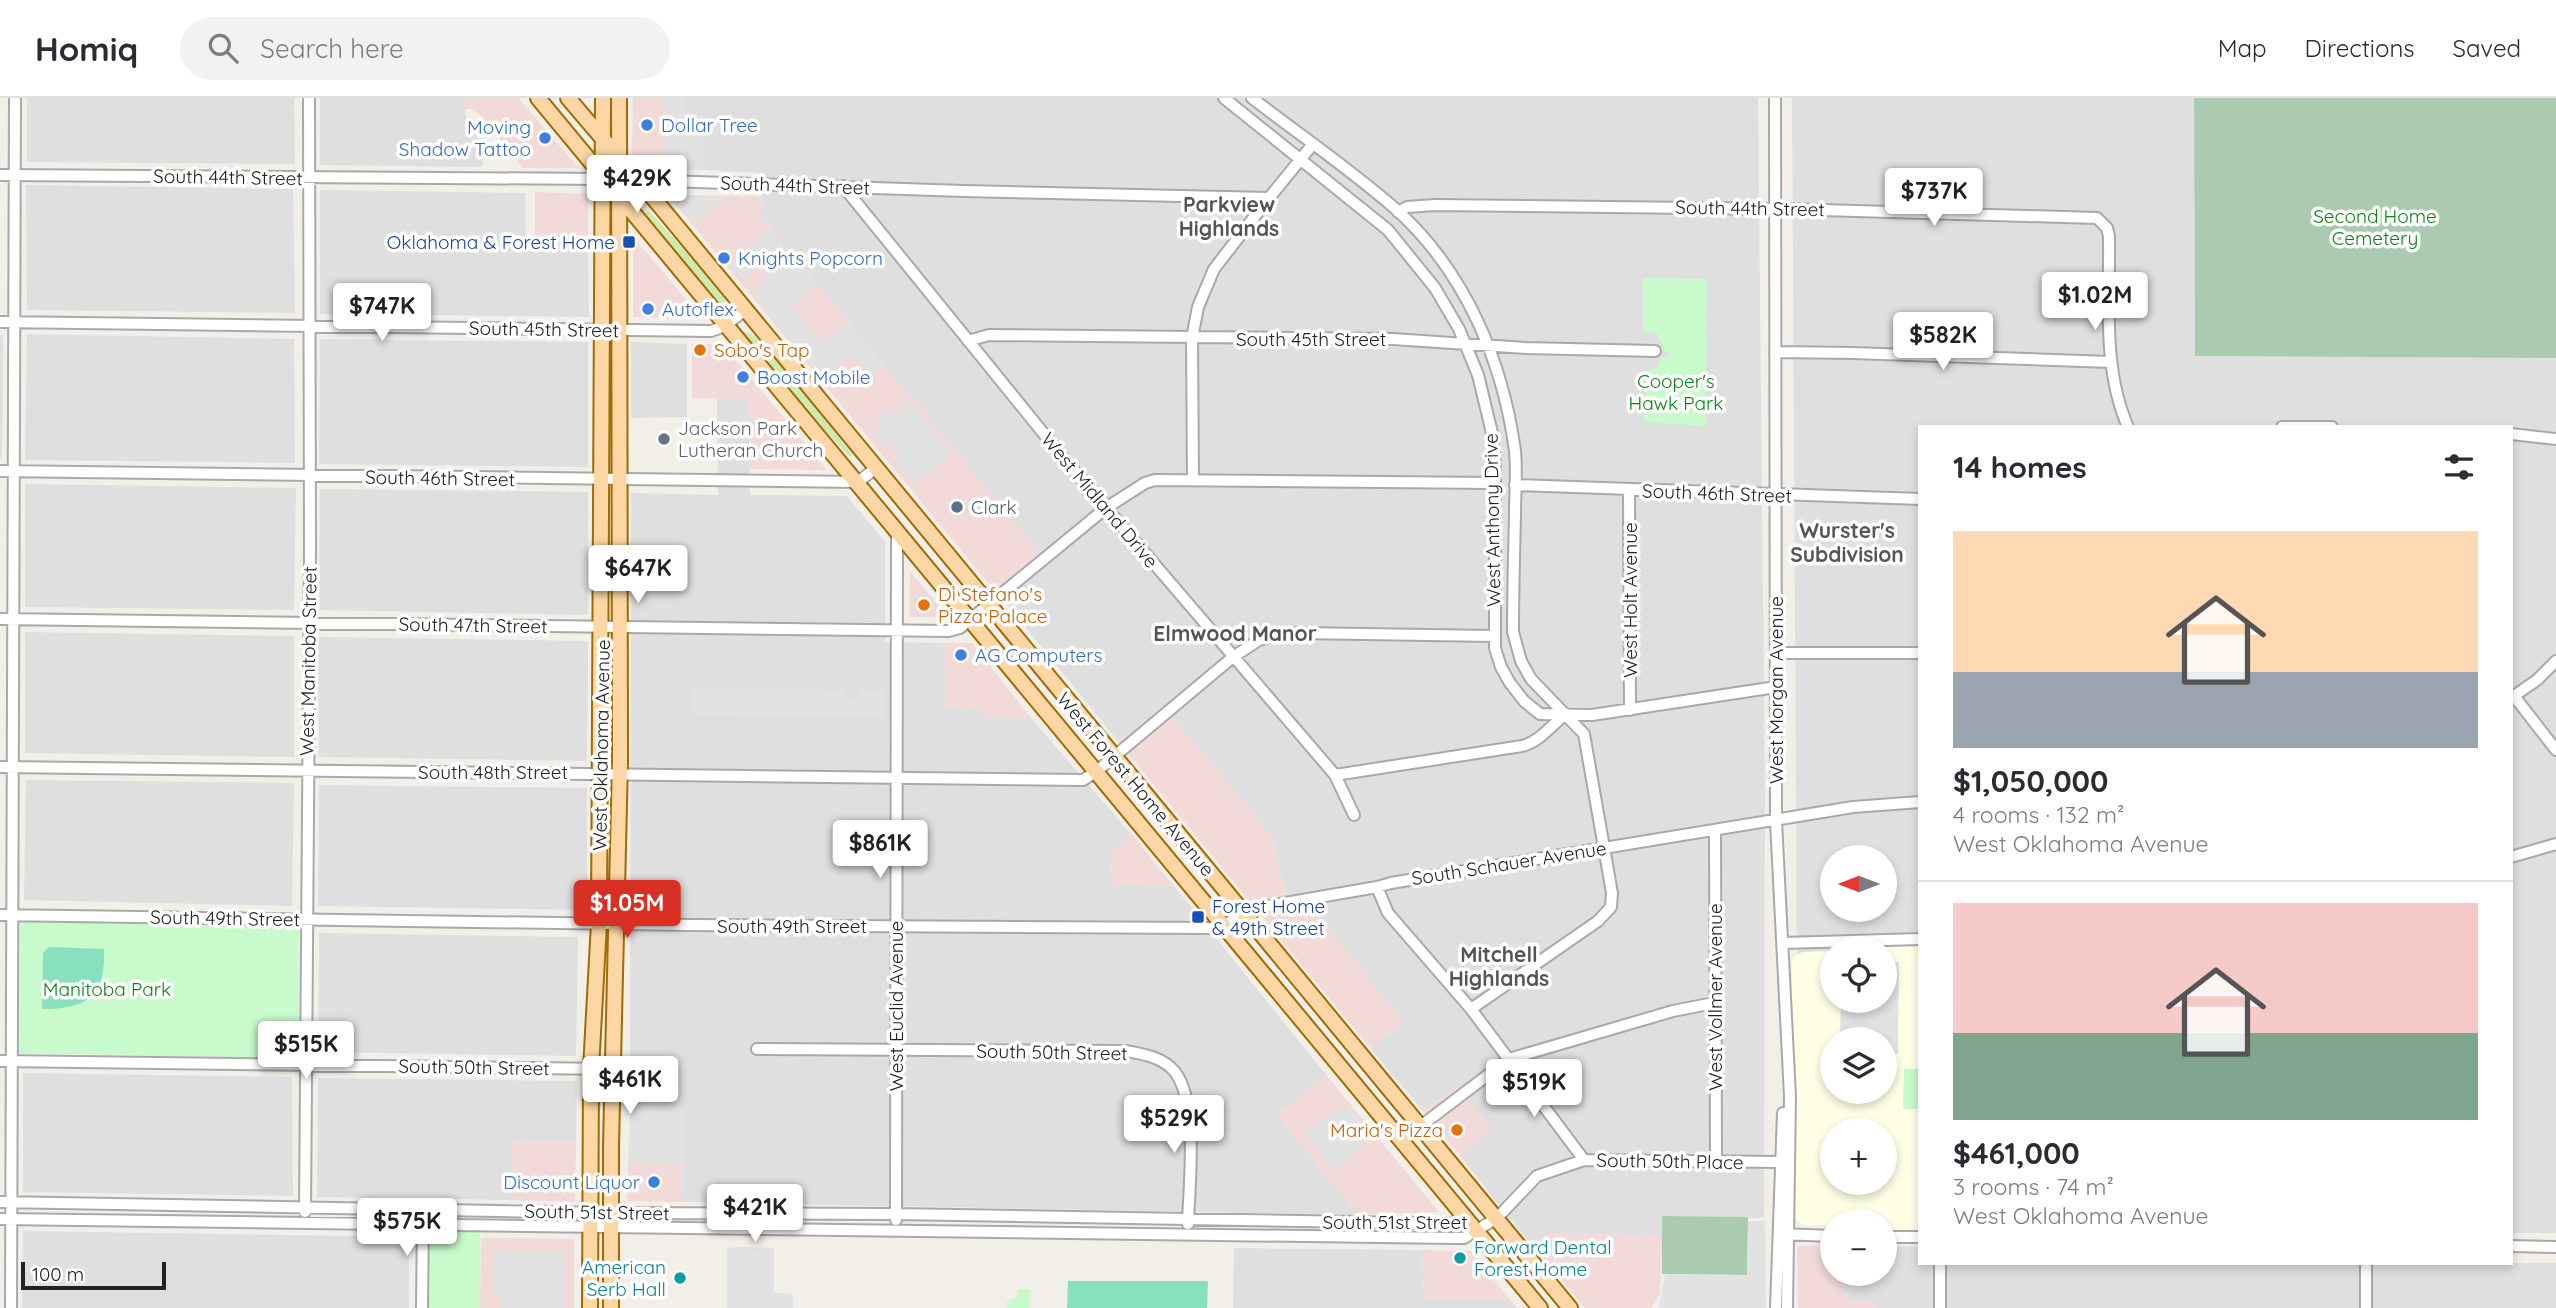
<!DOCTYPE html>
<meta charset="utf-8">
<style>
:root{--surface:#fff;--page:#f2f2f3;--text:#2b2b33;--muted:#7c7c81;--line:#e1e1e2;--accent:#d93025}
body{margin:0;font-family:Quicksand,sans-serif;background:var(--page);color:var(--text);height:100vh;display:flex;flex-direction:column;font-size:26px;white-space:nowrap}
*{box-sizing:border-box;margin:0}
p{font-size:23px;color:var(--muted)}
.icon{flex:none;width:38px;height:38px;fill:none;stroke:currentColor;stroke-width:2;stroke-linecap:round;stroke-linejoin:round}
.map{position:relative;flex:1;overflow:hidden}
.drawer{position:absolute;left:1918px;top:327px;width:595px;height:840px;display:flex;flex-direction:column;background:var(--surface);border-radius:0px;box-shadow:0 4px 10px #0003}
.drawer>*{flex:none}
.needle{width:46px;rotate:270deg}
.buttons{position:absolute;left:1820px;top:747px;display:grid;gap:14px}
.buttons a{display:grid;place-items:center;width:77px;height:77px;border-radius:50%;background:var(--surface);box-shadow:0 4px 10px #0003;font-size:35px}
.scale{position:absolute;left:21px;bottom:18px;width:145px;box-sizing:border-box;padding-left:7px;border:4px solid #222;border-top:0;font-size:19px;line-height:24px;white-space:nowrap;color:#222;-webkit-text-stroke:5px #fff;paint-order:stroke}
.price{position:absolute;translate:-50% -60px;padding:0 16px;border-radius:7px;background:#fff;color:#222;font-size:23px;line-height:46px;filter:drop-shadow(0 2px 4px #0008)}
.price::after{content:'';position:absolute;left:50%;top:42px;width:21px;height:16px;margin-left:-10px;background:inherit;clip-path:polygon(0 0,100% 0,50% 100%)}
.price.on{background:var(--accent);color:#fff}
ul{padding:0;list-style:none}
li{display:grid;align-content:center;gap:14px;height:371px;padding:0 35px}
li+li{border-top:2px solid var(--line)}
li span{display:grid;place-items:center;height:217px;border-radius:0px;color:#555}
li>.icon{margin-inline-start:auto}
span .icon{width:126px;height:126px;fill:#fffc;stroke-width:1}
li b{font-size:30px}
h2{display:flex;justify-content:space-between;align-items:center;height:84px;padding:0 35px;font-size:30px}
header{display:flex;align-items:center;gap:42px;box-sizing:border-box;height:98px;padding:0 35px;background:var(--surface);border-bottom:2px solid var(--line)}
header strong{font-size:33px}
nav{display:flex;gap:38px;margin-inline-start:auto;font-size:24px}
.search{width:490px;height:63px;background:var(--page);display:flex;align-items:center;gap:18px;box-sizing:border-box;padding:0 24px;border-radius:38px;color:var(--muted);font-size:26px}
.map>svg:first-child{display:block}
</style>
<header>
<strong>Homiq</strong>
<div class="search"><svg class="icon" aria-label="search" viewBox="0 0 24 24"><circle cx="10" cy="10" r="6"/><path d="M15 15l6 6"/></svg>Search here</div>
<nav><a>Map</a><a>Directions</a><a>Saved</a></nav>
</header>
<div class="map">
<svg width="2556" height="1210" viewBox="0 0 2556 1210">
<rect width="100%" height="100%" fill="#f2efe9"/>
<path fill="#e0dfdf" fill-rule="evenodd" d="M27,0h267l1,66 -268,-2z
M320,0h143l3,18 16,28 1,23 -163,-2z
M685,0h1073l7,699 -1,421 -101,-2 -1,20 -113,-3 -17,13 -71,-89 30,-28 -34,-41 -35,22 -51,-61 33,-27 -118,-126 -15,-61 -108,-129 -45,35 -123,-151 46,-34 -280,-340 1,-43 -58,-3v-55l-19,-1z
M1792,0h402l1,258 361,2v875h-45v-806h-591v519l-88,2v3l-35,3zM1832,760h53v52h-53z
M26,87l267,4 2,124 -268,-3z
M320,92l205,3 1,56 62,1 1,67 -269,-3z
M27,236l267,5 1,124 -270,-3z
M0,237h3l-1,124h-2z
M320,241l268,3v125l-269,-3z
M631,244l56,2v73l-56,1z
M717,301h32l1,96 97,1 38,46v100l60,1 1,65 34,1 1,8 50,1 100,116 -19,16 -1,34 63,2 153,190 -50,38 81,101 -677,-13 2,-89 -53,-2 1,-618 87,2z
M25,386l271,4 -2,122 -269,-3z
M320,391l268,3v123l-269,-5z
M25,534l269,4v121l-269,-4z
M318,539l270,4 -1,120 -268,-4z
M26,682l268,3 -2,123 -268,-6z
M319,687l268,3v122l-269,-4z
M319,835l259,4 -2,119 -258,-4z
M23,975l269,4 1,119 -270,-4z
M318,980l259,3 -1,60 -65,1v58l-194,-3z
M23,1133l386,6v71h-387z
M1885,1148l35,1v17l636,-1v45h-681v-6l-32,-1 1,-27h41z
M1234,1150l188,2 2,49h85l8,9h-284z"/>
<path fill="#f2dad9" d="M463,0h55l61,70h-56l-41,-51 -11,-8h-7z
M633,0h52v16h19v56l-56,-1 -16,-15z
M535,94l53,2v56l-53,-1z
M668,97l93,1v20l281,339 -38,31 -10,4z
M633,139l69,81 -69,-1z
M692,246h31l104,126 -77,-1 -1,-70 -57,-1z
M910,473l38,46h-39z
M945,545h27l59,75 -50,-1 -1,-8 -35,-1z
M1163,607l108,130 15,61 15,-2 103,128 -33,27 -253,-308z
M1131,736l43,52 -63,-2 1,-34z
M1327,978l112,136 -81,3 -81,-101z
M1457,990l35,41 -31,28 -39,-47z
M630,1013l53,2 -2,89 -54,-1z
M576,1043l-1,61 -64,-2v-58z
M1549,1135l113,3 -2,58 -9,14h-66l-53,-62z
M481,1140l93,1v69h-94z
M1832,1147v29h12l-1,27h32v7h-77l-1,-62z
M1422,1152l49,1 38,48h-85z"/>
<path fill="#ffffe5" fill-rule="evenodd" d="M1868,848h52v284h-35v-8h-53v3h-28l-8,-5 -2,-5 -2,-253 2,-5 8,-5 30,-1v50h53v-53h-35zM1832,942h53v52h-53zM1832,1032h53v53h-53z"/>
<path fill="#cdebb0" d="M648,112l60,66 16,21 2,8 -5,3 -76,-95z
M744,234l8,2 10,8 91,113 -3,2 -49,-52 -55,-66 -3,-5z"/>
<path fill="#aacbaf" d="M2194,0h362v260l-361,-2z
M1662,1118l86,1 -1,58 -85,-1z"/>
<path fill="#c8facc" d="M1643,180l64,1 -1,147 -62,-4 3,-53h9l7,-13 3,1 3,-4 -5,-3 -7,-17 -14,-1z
M20,824l279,3 -1,133 -279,-5z
M1904,971h16v40h-17z
M429,1133l51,1v76h-51z
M1018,1191h12v19h-24l1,-7 10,-4z"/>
<path fill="#88e0be" d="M49,849l55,2c2,47 -17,60 -62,60l1,-56z
M1068,1183h140l-1,27h-140z"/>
<path fill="#e2e2e2" d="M663,0h22v16h19v56h-34v-8h-7z
M676,98l51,1 -33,26 -21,-25z
M770,131l46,55 -25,21 32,39 25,-21 36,43 -13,10 -18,-22 -30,27 -72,-90 17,-13 -7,-12 -19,13 -14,-14z
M908,302l44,54 -38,30 -19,-23 4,-4 -11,-13 -5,3 -11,-13 9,-8 -5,-6 13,-12 6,6z
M692,589l153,3v8h13l1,-8h25v28l-192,-4z
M1885,864h14l-1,92 -13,-1v-13l-45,-1 1,-38h44z
M1339,1009l7,3 4,-3 22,26 -13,10 4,3 -30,24 -29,-36z
M630,1013l53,2 -1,51 -53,-1z
M1748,1123h17l1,87h-107l6,-34 82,1z
M745,1149l29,1v45l19,1v14h-66v-60z
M493,1153l70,1v56h-62l-1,-12 -7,-1z"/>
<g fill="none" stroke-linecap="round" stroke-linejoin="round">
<defs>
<path id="minor" d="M1224,0l164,132 47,58 24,41 19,46 14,58 3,33v182l6,19 9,16 14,18 16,13 52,1 184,-28
M1252,0c49,38 101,73 147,114 67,62 104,150 116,239 2,21 0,43 0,64 -1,39 -2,78 -2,117l8,29 10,18 53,55 28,159 -1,14 -13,14 -127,88
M1775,0l1,723 14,275 -3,212
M0,77l604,4 360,12 305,7 44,-54
M843,88l218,269 274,320 19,40
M1398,114l9,-5 28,-2 353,4 309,9 10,10 2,8c1,64 -7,132 19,191
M0,224l711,9 14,-5 21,-17
M968,243l21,-6 404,4 133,9 129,3
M1775,254l77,1 259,9
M2282,329h50
M2511,336l45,5
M0,373l858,11 18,-14
M1193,381l-1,-141 6,-31 16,-38 55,-71
M1515,387l405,14
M1629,392l1,220
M0,521l949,12 11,-3 146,-120 39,-25 10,-3 340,3
M1777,555h143
M2514,598l42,54
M2511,600l26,-18 19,-19
M0,669l1083,13 14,-9 136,-114 26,-17 16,-5 24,-2 194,3
M1335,677l187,-29c19,-5 28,-20 44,-32
M1715,733l1,331
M2511,759l45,-13
M1377,789l11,26 83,96 113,151
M0,817l689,10 522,3 12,-3 39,-18 115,-20 14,-4 462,-76 67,-5
M1783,845l137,-4
M757,951l369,2c17,3 37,6 49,21 24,32 14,112 13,152
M0,963l613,8
M1401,1043l108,-82 164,-48 41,-8
M0,1104l611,11 285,1 577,10
M305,1114l5,-664 -1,-450
M0,1121l1452,19h12l33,-20 40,-42 47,-16 197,2
M896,1122l1,-690
M1781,1136l51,2
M1885,1139h35
M2511,1148l45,1
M11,1210l4,-1210
M422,1210l1,-89
M1776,1210l7,-195
M1940,1210v-44
M2366,1210v-44"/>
<path id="major" d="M538,0l1002,1210
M568,0l92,108 910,1102
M590,1210l1,-239 8,-146 4,-825
M611,1210v-162l9,-384 -1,-664"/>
</defs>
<use href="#minor" stroke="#a9a9a9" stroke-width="14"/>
<use href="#major" stroke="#a06b00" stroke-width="18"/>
<use href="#minor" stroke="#fff" stroke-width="10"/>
<use href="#major" stroke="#fcd6a4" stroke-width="14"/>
</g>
<g fill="#3f7fe0" stroke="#fff" stroke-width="2.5">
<circle cx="647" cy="27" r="7"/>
<circle cx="545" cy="40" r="7"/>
<circle cx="724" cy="160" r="7"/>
<circle cx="648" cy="211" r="7"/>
<circle cx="743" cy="279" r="7"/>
<circle cx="961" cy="557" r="7"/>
<circle cx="654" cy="1084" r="7"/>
</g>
<g fill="#1a4fb4" stroke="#fff" stroke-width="2.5">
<rect x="622" y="137" width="14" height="14" rx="3.5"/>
<rect x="1191" y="812" width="14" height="14" rx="3.5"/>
</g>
<g fill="#e8710a" stroke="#fff" stroke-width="2.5">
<circle cx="700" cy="252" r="7"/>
<circle cx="924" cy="507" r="7"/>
<circle cx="1457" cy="1032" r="7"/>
</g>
<circle fill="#6b7280" stroke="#fff" stroke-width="2.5" cx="664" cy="341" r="7"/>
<circle fill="#5c6f8a" stroke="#fff" stroke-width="2.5" cx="957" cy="409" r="7"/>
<g fill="#0f9aa8" stroke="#fff" stroke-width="2.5">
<circle cx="1460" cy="1160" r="7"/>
<circle cx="680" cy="1180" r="7"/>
</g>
<g text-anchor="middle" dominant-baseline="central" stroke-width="7" stroke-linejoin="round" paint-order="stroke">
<g font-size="19" fill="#366cbe" stroke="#fff" text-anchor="start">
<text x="661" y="27">Dollar Tree</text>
<text x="531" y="29" text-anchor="end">Moving<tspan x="531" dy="22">Shadow Tattoo</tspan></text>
<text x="738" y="160">Knights Popcorn</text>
<text x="662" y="211">Autoflex</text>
<text x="757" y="279">Boost Mobile</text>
<text x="975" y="557">AG Computers</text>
<text x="640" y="1084" text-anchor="end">Discount Liquor</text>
</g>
<g font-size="19" fill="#222" stroke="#fff">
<text transform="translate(228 79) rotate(1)">South 44th Street</text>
<text transform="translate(795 87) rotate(2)">South 44th Street</text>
<text transform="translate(1750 110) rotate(1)">South 44th Street</text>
<text transform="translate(544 231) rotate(1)">South 45th Street</text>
<text x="1311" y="241">South 45th Street</text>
<text transform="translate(440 380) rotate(1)">South 46th Street</text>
<text transform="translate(1717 395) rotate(2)">South 46th Street</text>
<text transform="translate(1100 402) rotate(50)">West Midland Drive</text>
<text transform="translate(1492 422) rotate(-91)">West Anthony Drive</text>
<text transform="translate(1630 502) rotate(-90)">West Holt Avenue</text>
<text transform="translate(473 527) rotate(1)">South 47th Street</text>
<text transform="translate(308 563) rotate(-89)">West Manitoba Street</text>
<text transform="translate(1776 592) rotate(-90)">West Morgan Avenue</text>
<text transform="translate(601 647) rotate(-89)">West Oklahoma Avenue</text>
<text x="493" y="674">South 48th Street</text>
<text transform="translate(1136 686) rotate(50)">West Forest Home Avenue</text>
<text transform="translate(1509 765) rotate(-9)">South Schauer Avenue</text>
<text transform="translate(225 820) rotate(1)">South 49th Street</text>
<text x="792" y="828">South 49th Street</text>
<text transform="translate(1715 899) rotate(-90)">West Vollmer Avenue</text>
<text transform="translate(896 908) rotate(-90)">West Euclid Avenue</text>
<text transform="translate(1052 954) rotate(1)">South 50th Street</text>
<text transform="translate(474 969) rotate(1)">South 50th Street</text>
<text transform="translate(1670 1063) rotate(1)">South 50th Place</text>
<text transform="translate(597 1114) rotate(1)">South 51st Street</text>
<text x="1395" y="1124">South 51st Street</text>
</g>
<g font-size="19" fill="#0c8416" stroke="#fff">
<text x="2375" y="118">Second Home<tspan x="2375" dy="22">Cemetery</tspan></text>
<text x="1676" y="283">Cooper's<tspan x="1676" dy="22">Hawk Park</tspan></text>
<text x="107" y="891">Manitoba Park</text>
</g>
<g font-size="19" fill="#164399" stroke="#fff" text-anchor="end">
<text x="615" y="144">Oklahoma &amp; Forest Home</text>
<text x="1212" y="808" text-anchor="start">Forest Home<tspan x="1212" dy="22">&amp; 49th Street</tspan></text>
</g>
<g font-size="19" fill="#c56008" stroke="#fff" text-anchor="start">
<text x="714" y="252">Sobo's Tap</text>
<text x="938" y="496">Di Stefano's<tspan x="938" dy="22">Pizza Palace</tspan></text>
<text x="1443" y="1032" text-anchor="end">Maria's Pizza</text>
</g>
<g font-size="19" fill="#5b616d" stroke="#fff" text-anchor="start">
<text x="678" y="330">Jackson Park<tspan x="678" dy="22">Lutheran Church</tspan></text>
</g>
<g font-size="19" fill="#4e5e75" stroke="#fff" text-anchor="start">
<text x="971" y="409">Clark</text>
</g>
<g font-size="19" fill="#0d838f" stroke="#fff" text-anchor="start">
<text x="1474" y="1149">Forward Dental<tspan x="1474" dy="22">Forest Home</tspan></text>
<text x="666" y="1169" text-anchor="end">American<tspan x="666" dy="22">Serb Hall</tspan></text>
</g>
<g font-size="21" font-weight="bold" fill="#555" stroke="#fff">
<text x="1229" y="106">Parkview<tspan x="1229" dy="24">Highlands</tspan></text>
<text x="1847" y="432">Wurster's<tspan x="1847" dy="24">Subdivision</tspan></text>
<text x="1235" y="535">Elmwood Manor</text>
<text x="1499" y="856">Mitchell<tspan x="1499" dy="24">Highlands</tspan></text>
</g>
</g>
</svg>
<div class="buttons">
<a><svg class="needle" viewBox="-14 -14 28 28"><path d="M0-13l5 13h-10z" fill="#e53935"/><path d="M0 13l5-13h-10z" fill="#7c7c81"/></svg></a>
<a><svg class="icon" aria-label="locate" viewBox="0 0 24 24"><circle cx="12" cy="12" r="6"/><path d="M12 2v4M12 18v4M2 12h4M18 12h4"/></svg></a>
<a><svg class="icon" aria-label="layers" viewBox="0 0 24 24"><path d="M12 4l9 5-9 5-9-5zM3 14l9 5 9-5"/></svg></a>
<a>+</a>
<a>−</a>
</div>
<div class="scale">100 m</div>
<b class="price" style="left:637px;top:117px">$429K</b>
<b class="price" style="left:1934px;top:130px">$737K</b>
<b class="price" style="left:2095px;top:234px">$1.02M</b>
<b class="price" style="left:382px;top:245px">$747K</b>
<b class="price" style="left:1943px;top:274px">$582K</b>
<b class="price" style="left:638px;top:507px">$647K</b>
<b class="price" style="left:880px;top:782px">$861K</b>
<b class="price on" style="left:627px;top:842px">$1.05M</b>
<b class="price" style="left:306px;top:983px">$515K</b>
<b class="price" style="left:630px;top:1018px">$461K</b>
<b class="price" style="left:1534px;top:1021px">$519K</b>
<b class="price" style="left:1174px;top:1057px">$529K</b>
<b class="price" style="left:755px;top:1146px">$421K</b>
<b class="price" style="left:407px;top:1160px">$575K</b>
<section class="drawer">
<h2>14 homes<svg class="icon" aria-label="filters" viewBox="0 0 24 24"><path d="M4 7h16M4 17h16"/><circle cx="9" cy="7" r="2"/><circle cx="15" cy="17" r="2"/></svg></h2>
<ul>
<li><span style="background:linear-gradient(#ffd9b3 65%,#9aa5b1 0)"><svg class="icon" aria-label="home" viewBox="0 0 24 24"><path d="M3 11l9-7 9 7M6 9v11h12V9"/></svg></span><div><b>$1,050,000</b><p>4 rooms · 132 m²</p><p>West Oklahoma Avenue</p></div></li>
<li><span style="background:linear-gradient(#f6c9c9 60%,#7fa58c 0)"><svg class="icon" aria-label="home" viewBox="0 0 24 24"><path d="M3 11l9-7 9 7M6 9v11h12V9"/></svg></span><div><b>$461,000</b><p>3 rooms · 74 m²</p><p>West Oklahoma Avenue</p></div></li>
</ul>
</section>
</div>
